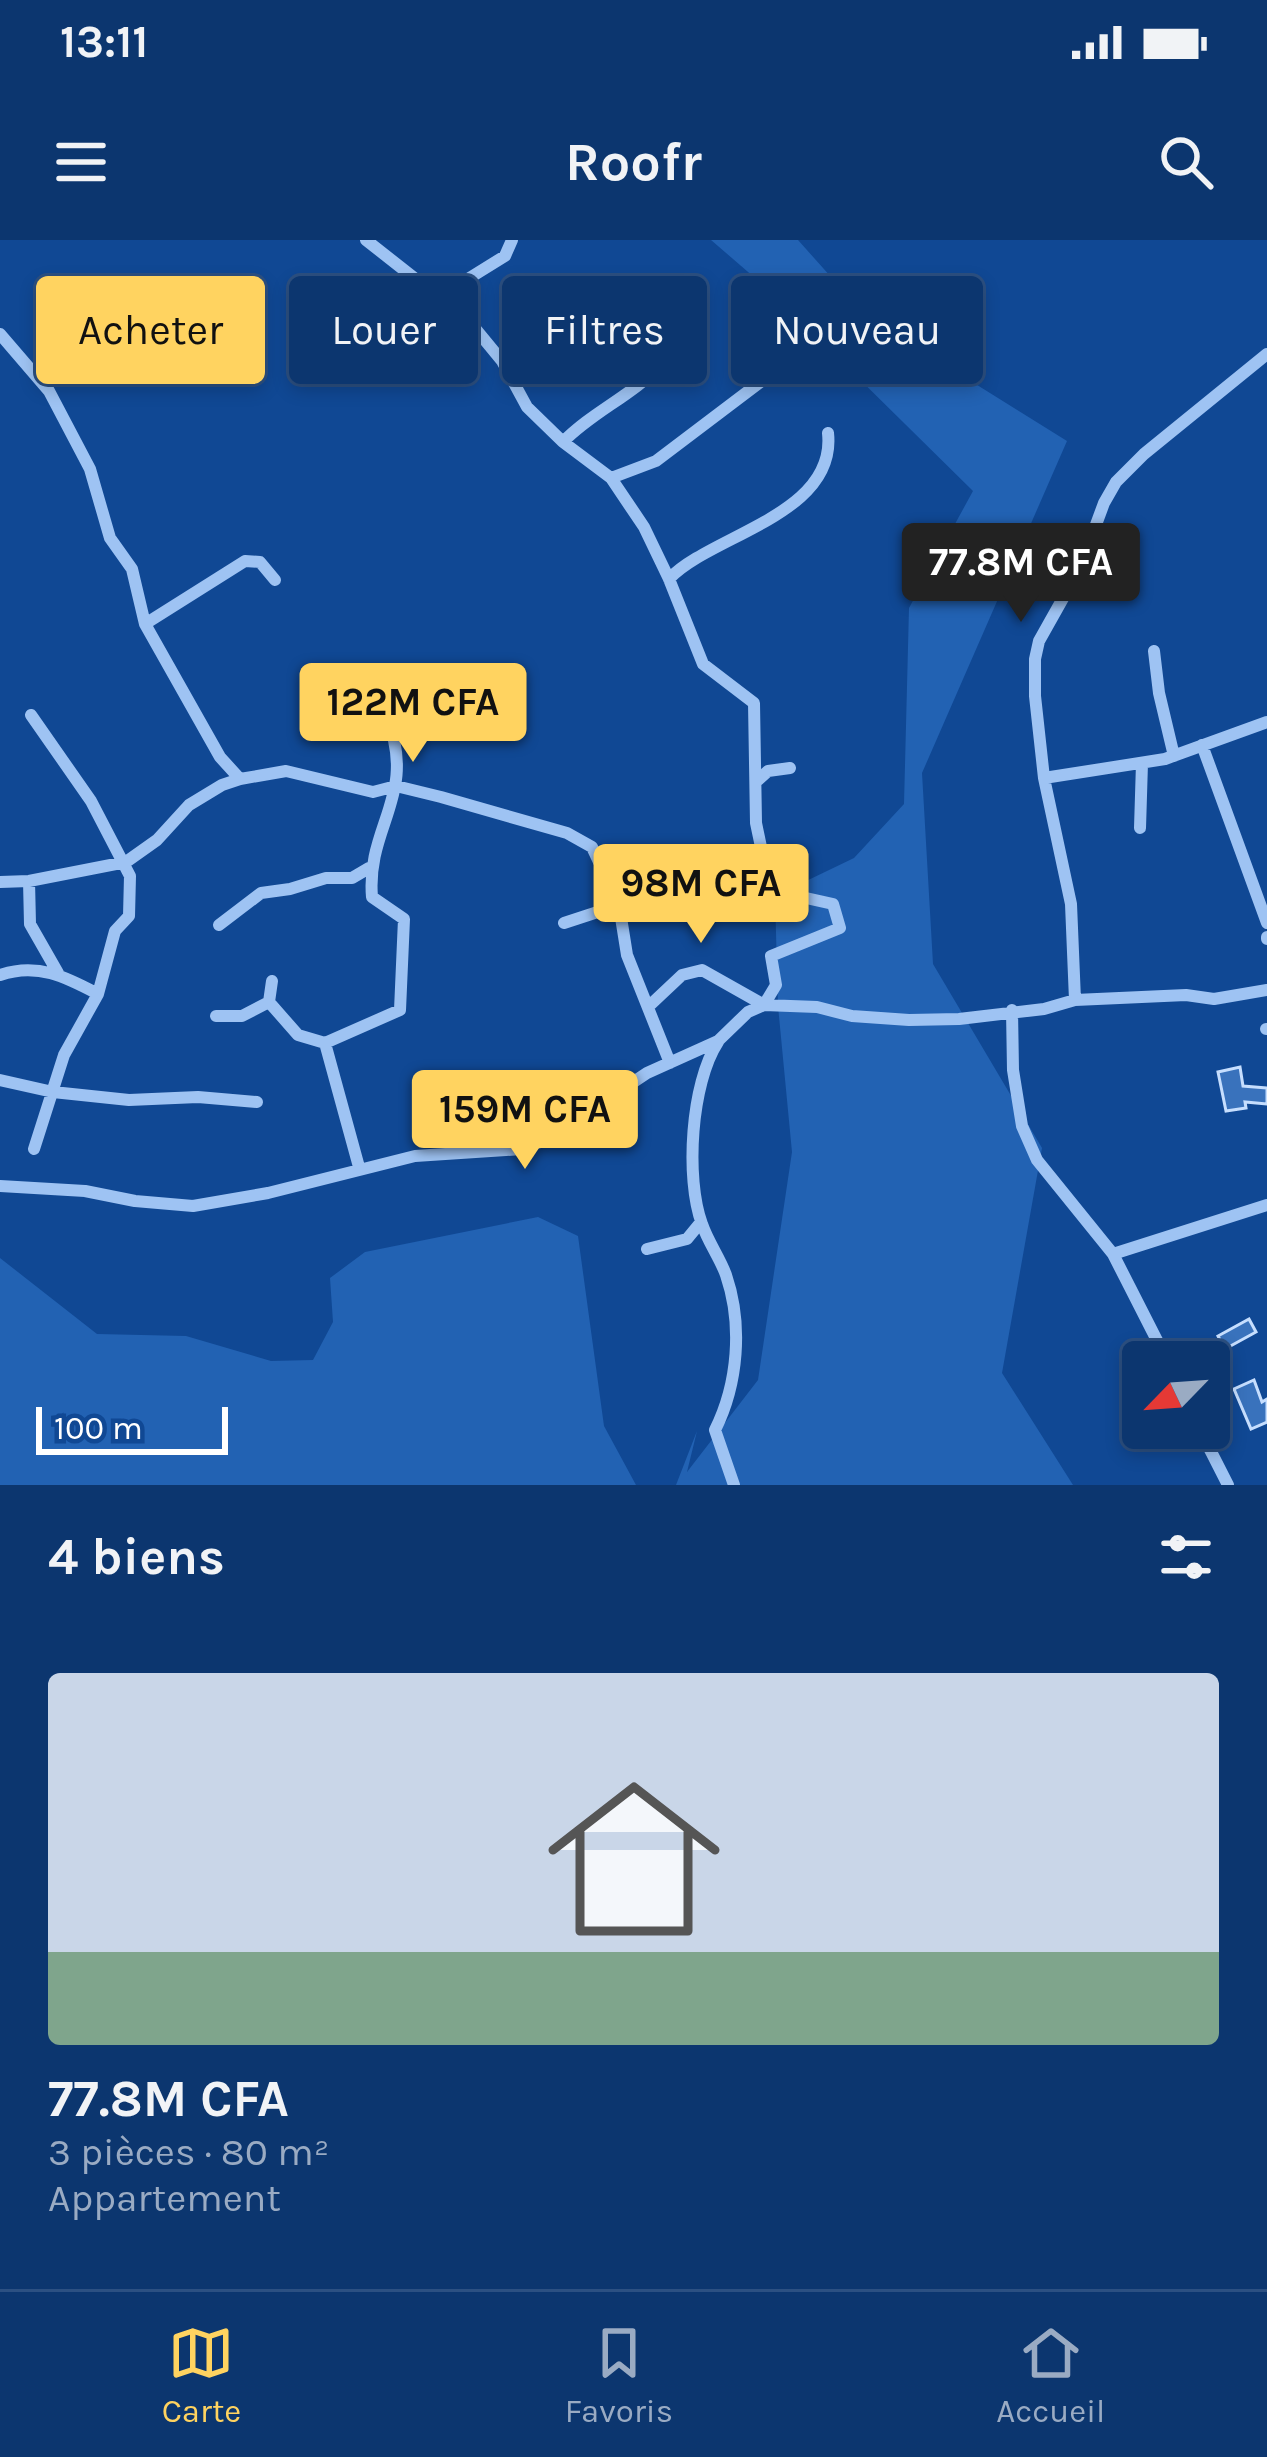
<!DOCTYPE html>
<html lang="fr">
<meta charset="utf-8">
<style>
:root{--surface:#0c366f;--page:#153e74;--text:#f1f3f6;--muted:#9aabc3;--line:#2c5082;--accent:#ffd360}
body{margin:0;font-family:Karla,sans-serif;background:var(--page);color:var(--text);height:100vh;display:flex;flex-direction:column;font-size:45px;white-space:nowrap}
*{box-sizing:border-box;margin:0}
p{font-size:39px;color:var(--muted)}
.icon{flex:none;width:66px;height:66px;fill:none;stroke:currentColor;stroke-width:2;stroke-linecap:round;stroke-linejoin:round}
.map{position:relative;height:1245px;overflow:hidden}
.panel{display:flex;flex-direction:column;background:var(--surface);flex:1}
.panel>*{flex:none}
.top-card{position:absolute;left:36px;top:36px;width:1197px;height:108px;display:flex;gap:24px}
.needle{width:78px;rotate:245deg}
.buttons{position:absolute;left:1122px;top:1101px;display:grid;gap:24px}
.buttons a{display:grid;place-items:center;width:108px;height:108px;border-radius:12px;background:var(--surface);box-shadow:0 6px 18px #0003,0 0 0 3px var(--line);font-size:60px}
.scale{position:absolute;left:36px;bottom:30px;width:192px;box-sizing:border-box;padding-left:12px;border:6px solid #fff;border-top:0;font-size:33px;line-height:42px;white-space:nowrap;color:#fff;-webkit-text-stroke:9px #104894;paint-order:stroke}
.price{position:absolute;translate:-50% -102px;padding:0 27px;border-radius:12px;background:var(--accent);color:#111;font-size:39px;line-height:78px;filter:drop-shadow(0 3px 6px #0008)}
.price::after{content:'';position:absolute;left:50%;top:72px;width:36px;height:27px;margin-left:-18px;background:inherit;clip-path:polygon(0 0,100% 0,50% 100%)}
.price.active{background:#222;color:#fff}
ul{padding:0;list-style:none}
li{display:grid;align-content:center;gap:24px;height:636px;padding:0 48px}
li+li{border-top:3px solid var(--line)}
li span{display:grid;place-items:center;height:372px;border-radius:12px;color:#555}
li>.icon{margin-inline-start:auto}
span .icon{width:216px;height:216px;fill:#fffc;stroke-width:1}
li b{font-size:51px}
h2{display:flex;justify-content:space-between;align-items:center;height:144px;padding:0 48px;font-size:51px}
.pill{padding:0 42px;border-radius:12px;background:var(--surface);box-shadow:0 6px 18px #0003,0 0 0 3px var(--line);font-size:42px;line-height:108px}
.pill.active{background:var(--accent);color:#111}
.status{display:flex;justify-content:space-between;align-items:center;height:84px;padding:0 60px;background:var(--surface);direction:ltr}
.status svg{height:33px;fill:currentColor}
header{display:flex;justify-content:space-between;align-items:center;height:156px;padding:0 48px;background:var(--surface);font-size:54px;font-weight:700}
.dock{display:flex;justify-content:space-around;align-items:center;height:168px;border-top:3px solid var(--line);background:var(--surface);font-size:33px;color:var(--muted)}
.dock a{display:grid;justify-items:center;gap:6px}
.dock .active{color:var(--accent)}
.map>svg:first-child{display:block}
</style>
<div class="status"><b>13:11</b><svg viewBox="0 0 49 12"><path d="M0 12V9h3v3zM5 12V6h3v6zM10 12V3h3v9zM15 12V0h3v12zM26 1h20v11H26zM47 4h2v5h-2z"/></svg></div>
<header><svg class="icon" aria-label="menu" viewBox="0 0 24 24"><path d="M4 6h16M4 12h16M4 18h16"/></svg>Roofr<svg class="icon" aria-label="search" viewBox="0 0 24 24"><circle cx="10" cy="10" r="6"/><path d="M15 15l6 6"/></svg></header>
<div class="map">
<svg width="1267" height="1245" viewBox="0 0 1267 1245">
<rect width="100%" height="100%" fill="#104894"/>
<path fill="#2262b3" d="M711,0h87l67,75 202,126 -145,332 11,191 109,184 -40,225 71,112h-397l21,-54 -10,41 71,-92 34,-228 -14,-146 -3,-110 79,-38 50,-54 5,-196 64,-117 -204,-201z
M538,977l40,19 26,190 32,59h-636v-227l97,76 89,2 85,25 42,-1 20,-38 -3,-44 35,-26z"/>
<path fill="#3972bc" stroke="#c6defe" stroke-width="3" d="M1240,827l3,19 24,2v16l-22,-2 1,6 -20,3 -8,-39z
M1249,1079l7,13 -31,17 -7,-13z
M1254,1140l8,22 5,-3v23l-16,7 -17,-40z"/>
<g fill="none" stroke-linecap="round" stroke-linejoin="round">
<path stroke="#9ec3f3" stroke-width="12" d="M366,0l80,63 17,-21 42,-26 7,-16
M446,63l28,24 28,34 25,46 36,35 48,36 33,49 25,52 34,85 51,39 2,120 14,67 63,14 7,24 -69,28 5,29 -12,20 -62,-35 -20,5 -34,32
M0,94l49,57 41,78 20,69 22,31 13,55 75,133 20,22
M563,202c30,-31 71,-47 99,-79
M611,238l45,-17 119,-90
M669,339c41,-44 168,-64 159,-146
M145,384l100,-63 15,1 15,18
M1154,411l5,42 15,63
M31,475l60,86 39,75 -1,40 -14,15 -17,63 -34,61 -30,94
M1202,505l65,178
M1044,538l121,-19 102,-37
M758,540l10,-9 22,-3
M1140,588l2,-65
M29,641l1,43 28,49
M0,642l29,-1 97,-19 31,-22 32,-35 33,-20 18,-6 46,-8 87,21 23,-6 45,11 126,36 25,14 27,58 8,50 43,108
M564,683l55,-18
M219,685l42,-32 29,-4 36,-11h26l17,-10
M1267,697v2
M0,735c37,-13 66,2 98,19
M272,741l-3,21 29,33 27,8 34,124
M1075,760l-4,-96 -27,-126 -9,-82v-37l4,-18 41,-73 24,-65 12,-21 28,-28 123,-100
M1012,770l1,60 9,56 15,34 76,94 55,108
M216,776h26l27,-14
M1266,789h1
M718,802c-27,41 -33,136 -16,182 6,18 18,34 24,51 17,50 12,109 -11,155l19,55
M325,803l75,-33 4,-91 -32,-22c-6,-71 46,-102 15,-179
M0,840l53,12 76,8 69,-3 59,5
M0,946l85,5 50,10 58,5 75,-13 147,-37 107,-7 26,-10 99,-66 71,-32 30,-29 16,-7 53,2 35,9 57,4 50,-1 85,-10 31,-9 111,-5 28,4 53,-9
M647,1009l40,-10 14,-17
M1113,1014l154,-49
M1199,1188l29,57"/>
</g>
</svg>
<div class="buttons">
<a><svg class="needle" viewBox="-14 -14 28 28"><path d="M0-13l5 13h-10z" fill="#e53935"/><path d="M0 13l5-13h-10z" fill="#9aabc3"/></svg></a>
</div>
<div class="scale">100 m</div>
<b class="price active" style="left:1021px;top:385px">77.8M CFA</b>
<b class="price" style="left:413px;top:525px">122M CFA</b>
<b class="price" style="left:701px;top:706px">98M CFA</b>
<b class="price" style="left:525px;top:932px">159M CFA</b>
<div class="top-card">
<a class="pill active">Acheter</a>
<a class="pill">Louer</a>
<a class="pill">Filtres</a>
<a class="pill">Nouveau</a>
</div>
</div>
<section class="panel">
<h2>4 biens<svg class="icon" aria-label="filters" viewBox="0 0 24 24"><path d="M4 7h16M4 17h16"/><circle cx="9" cy="7" r="2"/><circle cx="15" cy="17" r="2"/></svg></h2>
<ul>
<li><span style="background:linear-gradient(#c9d6e8 75%,#7fa58c 0)"><svg class="icon" aria-label="home" viewBox="0 0 24 24"><path d="M3 11l9-7 9 7M6 9v11h12V9"/></svg></span><div><b>77.8M CFA</b><p>3 pièces · 80 m²</p><p>Appartement</p></div></li>
</ul>
</section>
<nav class="dock">
<a class="active"><svg class="icon" aria-label="map" viewBox="0 0 24 24"><path d="M3 6l6-2 6 2 6-2v14l-6 2-6-2-6 2zM9 4v14M15 6v14"/></svg>Carte</a>
<a><svg class="icon" aria-label="saved" viewBox="0 0 24 24"><path d="M7 4h10v16l-5-4-5 4z"/></svg>Favoris</a>
<a><svg class="icon" aria-label="home" viewBox="0 0 24 24"><path d="M3 11l9-7 9 7M6 9v11h12V9"/></svg>Accueil</a>
</nav>
